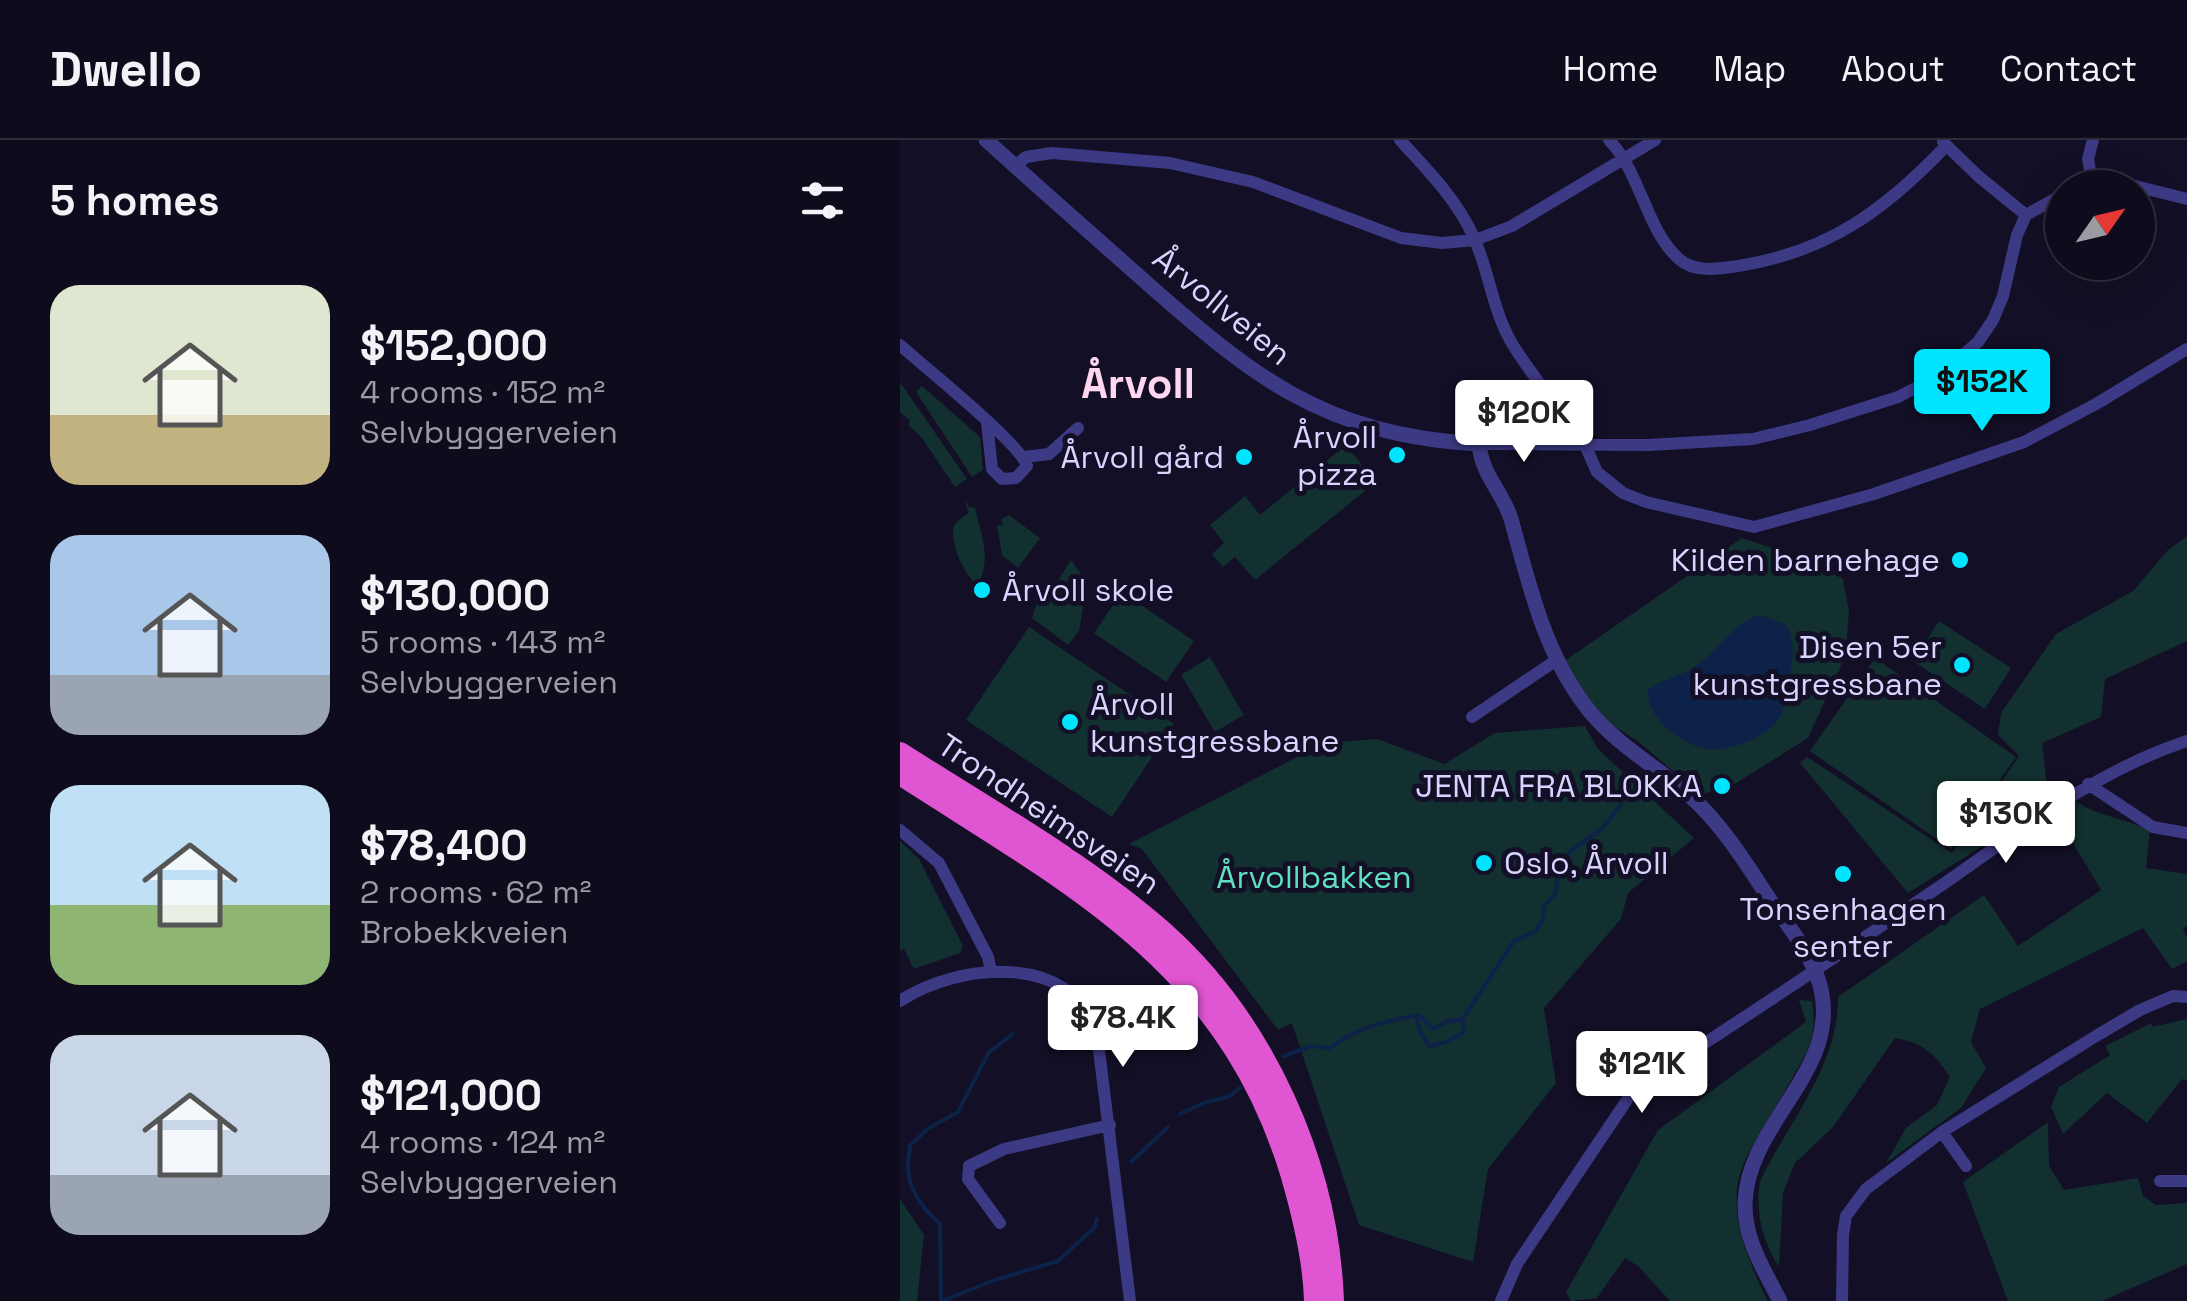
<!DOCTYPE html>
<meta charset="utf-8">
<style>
:root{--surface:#0e0b1c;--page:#171425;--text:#f1f3f6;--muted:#9b9ba3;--line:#2e2b3b;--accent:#00e5ff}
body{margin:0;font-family:"Space Grotesk",sans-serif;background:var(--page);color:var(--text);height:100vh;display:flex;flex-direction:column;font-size:38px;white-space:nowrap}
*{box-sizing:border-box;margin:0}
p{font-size:32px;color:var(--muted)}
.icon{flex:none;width:55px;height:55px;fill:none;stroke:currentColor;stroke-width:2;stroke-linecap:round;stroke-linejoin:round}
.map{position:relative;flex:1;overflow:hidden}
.drawer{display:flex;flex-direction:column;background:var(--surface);width:900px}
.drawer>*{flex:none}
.needle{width:65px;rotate:56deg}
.buttons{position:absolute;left:1145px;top:30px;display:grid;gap:20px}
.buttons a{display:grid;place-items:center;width:110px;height:110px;border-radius:50%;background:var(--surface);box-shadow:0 10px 40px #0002,0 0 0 2px var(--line);font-size:50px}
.price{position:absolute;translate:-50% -85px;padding:0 22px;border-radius:10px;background:#fff;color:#222;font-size:32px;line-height:65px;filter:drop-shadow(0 2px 5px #0008)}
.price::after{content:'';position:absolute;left:50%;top:60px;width:30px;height:22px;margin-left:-15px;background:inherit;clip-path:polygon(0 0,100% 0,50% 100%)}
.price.current{background:var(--accent);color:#111}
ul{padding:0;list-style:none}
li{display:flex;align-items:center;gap:30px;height:250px;padding:0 50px}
li span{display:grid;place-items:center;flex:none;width:280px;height:200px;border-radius:30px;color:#555}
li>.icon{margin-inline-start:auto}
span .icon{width:120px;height:120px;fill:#fffc;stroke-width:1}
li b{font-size:42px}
h2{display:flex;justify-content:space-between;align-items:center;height:120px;padding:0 50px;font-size:42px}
header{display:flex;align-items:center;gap:60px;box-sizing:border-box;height:140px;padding:0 50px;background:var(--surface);border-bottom:2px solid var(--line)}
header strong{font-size:48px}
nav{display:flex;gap:55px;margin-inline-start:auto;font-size:35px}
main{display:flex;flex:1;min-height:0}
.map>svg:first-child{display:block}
</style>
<header>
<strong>Dwello</strong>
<nav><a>Home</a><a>Map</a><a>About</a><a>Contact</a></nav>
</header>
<main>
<section class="drawer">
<h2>5 homes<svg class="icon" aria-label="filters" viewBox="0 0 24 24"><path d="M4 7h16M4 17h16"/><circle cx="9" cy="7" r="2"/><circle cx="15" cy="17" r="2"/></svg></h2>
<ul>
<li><span style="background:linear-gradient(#dfe7d0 65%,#c2b280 0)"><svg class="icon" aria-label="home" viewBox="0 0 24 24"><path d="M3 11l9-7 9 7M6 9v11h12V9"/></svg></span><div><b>$152,000</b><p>4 rooms · 152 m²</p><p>Selvbyggerveien</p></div></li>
<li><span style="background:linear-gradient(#a9c7e8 70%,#9aa5b1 0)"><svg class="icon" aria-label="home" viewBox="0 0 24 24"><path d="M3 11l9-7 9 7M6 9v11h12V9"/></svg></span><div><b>$130,000</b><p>5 rooms · 143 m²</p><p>Selvbyggerveien</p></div></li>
<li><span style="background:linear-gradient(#bfe0f5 60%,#8fb573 0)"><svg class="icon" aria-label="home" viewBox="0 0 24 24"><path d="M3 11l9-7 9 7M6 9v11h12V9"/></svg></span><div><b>$78,400</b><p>2 rooms · 62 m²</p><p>Brobekkveien</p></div></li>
<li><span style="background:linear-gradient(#c9d6e8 70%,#9aa5b1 0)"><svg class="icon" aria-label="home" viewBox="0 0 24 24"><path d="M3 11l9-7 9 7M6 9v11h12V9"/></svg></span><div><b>$121,000</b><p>4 rooms · 124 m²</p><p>Selvbyggerveien</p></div></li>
</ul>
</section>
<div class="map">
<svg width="1287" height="1161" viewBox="0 0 1287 1161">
<rect width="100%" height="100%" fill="#130f26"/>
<path fill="#12302f" d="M0,242l67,97 -12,8 -33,-49 -14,-13 2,-4 -10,-9z
M22,246l58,51 3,33 -11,7 -56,-85z
M446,305l30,37 -121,98 -20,-23 -12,10 -11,-13 12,-11 -14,-18 35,-29 15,19z
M64,359l5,8 6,1c6,27 17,50 3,77 -14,-8 -31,-48 -23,-61 4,-5 10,-8 14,-11z
M109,375l31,23 -22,30 -16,-13 -5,-29 6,-1 -2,-6z
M1287,396v105l-82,38 -4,38 -59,26 7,61 -141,89 -108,-130 7,-6 145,96 67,-97 -21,-21 3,-22 55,-79 77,-43 35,-41z
M842,398l63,21 38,20 6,33 -4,45 -37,81 -86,54 -3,-6 -17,10 -63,-54 -27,-17 -25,-27 -24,-36z
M171,420l16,23 -8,48 -11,14 -36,-27 7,-22 7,4z
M222,452l72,49 -28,41 -72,-49z
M1039,481l72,47 -26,41 -72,-48z
M129,487l145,97 -62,93 -146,-97z
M310,517l34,58 -29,17 -34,-57z
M975,518l141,99 -65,92 -141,-98z
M685,586l13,23 96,89 -66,55 -7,26 -77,89 12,75 -68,86 -15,93 -114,-37 -67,-202 -14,7 -136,-181 -13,-5 195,-101 54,-4 66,25 51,-31z
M1174,660c23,16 49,18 76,30l-4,38 41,6v52l-4,3 4,9v23l-15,8 -29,-41 -163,81 -9,33 15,26 -25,40 -75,55 20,-35 31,-23 13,-28c-16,-24 -26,-34 -55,-39l-62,89 -38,36 -12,30 -4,74c-17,-28 -24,-54 -19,-86 29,-59 79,-117 78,-184l146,-102 34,51 83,-56 -47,-79z
M0,701l19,18 44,87 -3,7 -46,16 -10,-20 -4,2z
M899,860l13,1c6,35 -4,50 -21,79 -15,27 -33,53 -46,81 -22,45 3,100 23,140h-98l-32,-35 -13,-8 -28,40 -26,3 -5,-9 92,-162 148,-108z
M1287,879v62l-5,-2 -35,44 -40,-30 -44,41 -12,-27 8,-20 51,-32 -5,-9 46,-23 2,4z
M1148,982l1,44 15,24 74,-12 5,18 13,9 31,-2v61l-85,37h-94l-45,-119z
M0,1059l24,36 -7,66h-17z"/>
<path fill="#0c2248" d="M860,475l25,9c11,17 8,33 5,52 -2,14 -4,32 -12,44 -12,18 -48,31 -69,29 -27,-2 -64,-33 -61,-59 13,-11 28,-12 43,-21 26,-15 38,-44 69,-54z"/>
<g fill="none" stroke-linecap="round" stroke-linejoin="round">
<path stroke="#0c2248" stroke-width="4" d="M516,876l5,18 9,12 16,-4 18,-10 -2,-12
M384,916l27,-10 19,2c28,-21 56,-27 89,-33l14,14 15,-8 14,-1 52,-79 22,-10 7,-12 1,-13 11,-12 3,-20 11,-22 33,-23 19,-25
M280,974l26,-12 22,-5 12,-9
M231,1022l37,-35
M41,1161l-1,-77c-15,-13 -31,-33 -32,-55 -1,-8 2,-16 2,-24l19,-17 29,-16 31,-60 24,-18
M42,1161l53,-21 63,-19 37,-34 2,-8"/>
<path stroke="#3d3a85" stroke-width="12" d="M500,0c27,29 58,61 74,98 15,33 18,69 36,102 18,33 56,69 60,105
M709,0c32,33 37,90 70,119 15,14 40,10 59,7 90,-14 147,-56 208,-120
M1193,0l-5,19 5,27
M1043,2l35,34 48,39
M115,26l11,-9 26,-4 118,10 83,19 148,56 41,5 33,-3 37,-14 143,-86
M1188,48l43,-3 56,14
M0,205c23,21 121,99 127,121l-11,12 -14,1 -10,-10 -5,-47
M579,304l169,1 105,-6 57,-14 88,-28 39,-20 41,-35 15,-22 10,-24 14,-61 9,-20 36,-20
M685,305l12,27 26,21 23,9 108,25 120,-33 150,-52 72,-38 91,-55
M124,317l25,-3 29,-26
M572,577l86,-58
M1188,644l65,43 34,6
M0,690l39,33 49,94 3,14
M0,861c57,-38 173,-50 197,33l33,267
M1042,992l24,34
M1260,1041h27
M100,1083l-32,-44 1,-13 35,-17 106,-24
M601,1161l16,-37 112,-167 18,-16c98,-64 195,-128 292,-194 80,-55 154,-115 248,-146
M942,1161l1,-66 3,-19 20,-27 76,-57 154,-96 44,-26 33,-14 14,1"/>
<path stroke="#3d3a85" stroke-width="15" d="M86,0c51,46 102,91 154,137 112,99 182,158 339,167 3,32 23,46 32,75 19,68 34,138 80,194 28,33 66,54 98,82 34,30 58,70 83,108 16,22 33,44 44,70 36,92 -68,144 -71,230 -1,36 19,67 35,98"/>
<path stroke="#e055d1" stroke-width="22" d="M0,613c89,57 183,109 263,179 102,91 165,233 170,369
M0,634c173,112 326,187 391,399 12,41 23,85 24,128"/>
</g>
<g fill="#00e5ff" stroke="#130f26" stroke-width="4">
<circle cx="497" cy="315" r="10"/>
<circle cx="344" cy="317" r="10"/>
<circle cx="1060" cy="420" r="10"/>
<circle cx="82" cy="450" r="10"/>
<circle cx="1062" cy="525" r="10"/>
<circle cx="170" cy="582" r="10"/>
<circle cx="822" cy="646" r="10"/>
<circle cx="584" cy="723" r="10"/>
<circle cx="943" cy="734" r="10"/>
</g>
<g text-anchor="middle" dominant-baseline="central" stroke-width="10" stroke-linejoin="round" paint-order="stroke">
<g font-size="32" fill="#d9d4ff" stroke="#130f26">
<text transform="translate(322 166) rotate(39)">Årvollveien</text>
<text transform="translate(149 674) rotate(34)">Trondheimsveien</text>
</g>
<g font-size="32" fill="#d9d4ff" stroke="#130f26" text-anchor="end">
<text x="477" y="297">Årvoll<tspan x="477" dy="37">pizza</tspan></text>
<text x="324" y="317">Årvoll gård</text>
<text x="1040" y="420">Kilden barnehage</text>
<text x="102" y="450" text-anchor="start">Årvoll skole</text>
<text x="1042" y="507">Disen 5er<tspan x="1042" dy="37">kunstgressbane</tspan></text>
<text x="190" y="564" text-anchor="start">Årvoll<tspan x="190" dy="37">kunstgressbane</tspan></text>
<text x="802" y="646">JENTA FRA BLOKKA</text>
<text x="604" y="723" text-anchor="start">Oslo, Årvoll</text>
<text x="943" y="769" text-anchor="middle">Tonsenhagen<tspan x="943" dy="37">senter</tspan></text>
</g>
<g font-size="32" fill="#5fe0c0" stroke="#130f26">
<text x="414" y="737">Årvollbakken</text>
</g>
<g font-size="42" font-weight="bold" fill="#ffd6f0" stroke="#130f26">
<text x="238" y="243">Årvoll</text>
</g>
</g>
</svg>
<div class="buttons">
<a><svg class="needle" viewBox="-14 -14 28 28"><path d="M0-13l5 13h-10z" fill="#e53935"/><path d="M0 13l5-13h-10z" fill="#9b9ba3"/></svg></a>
</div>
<b class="price current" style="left:1082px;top:294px">$152K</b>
<b class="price" style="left:624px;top:325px">$120K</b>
<b class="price" style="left:1106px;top:726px">$130K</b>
<b class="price" style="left:223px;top:930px">$78.4K</b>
<b class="price" style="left:742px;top:976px">$121K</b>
</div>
</main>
